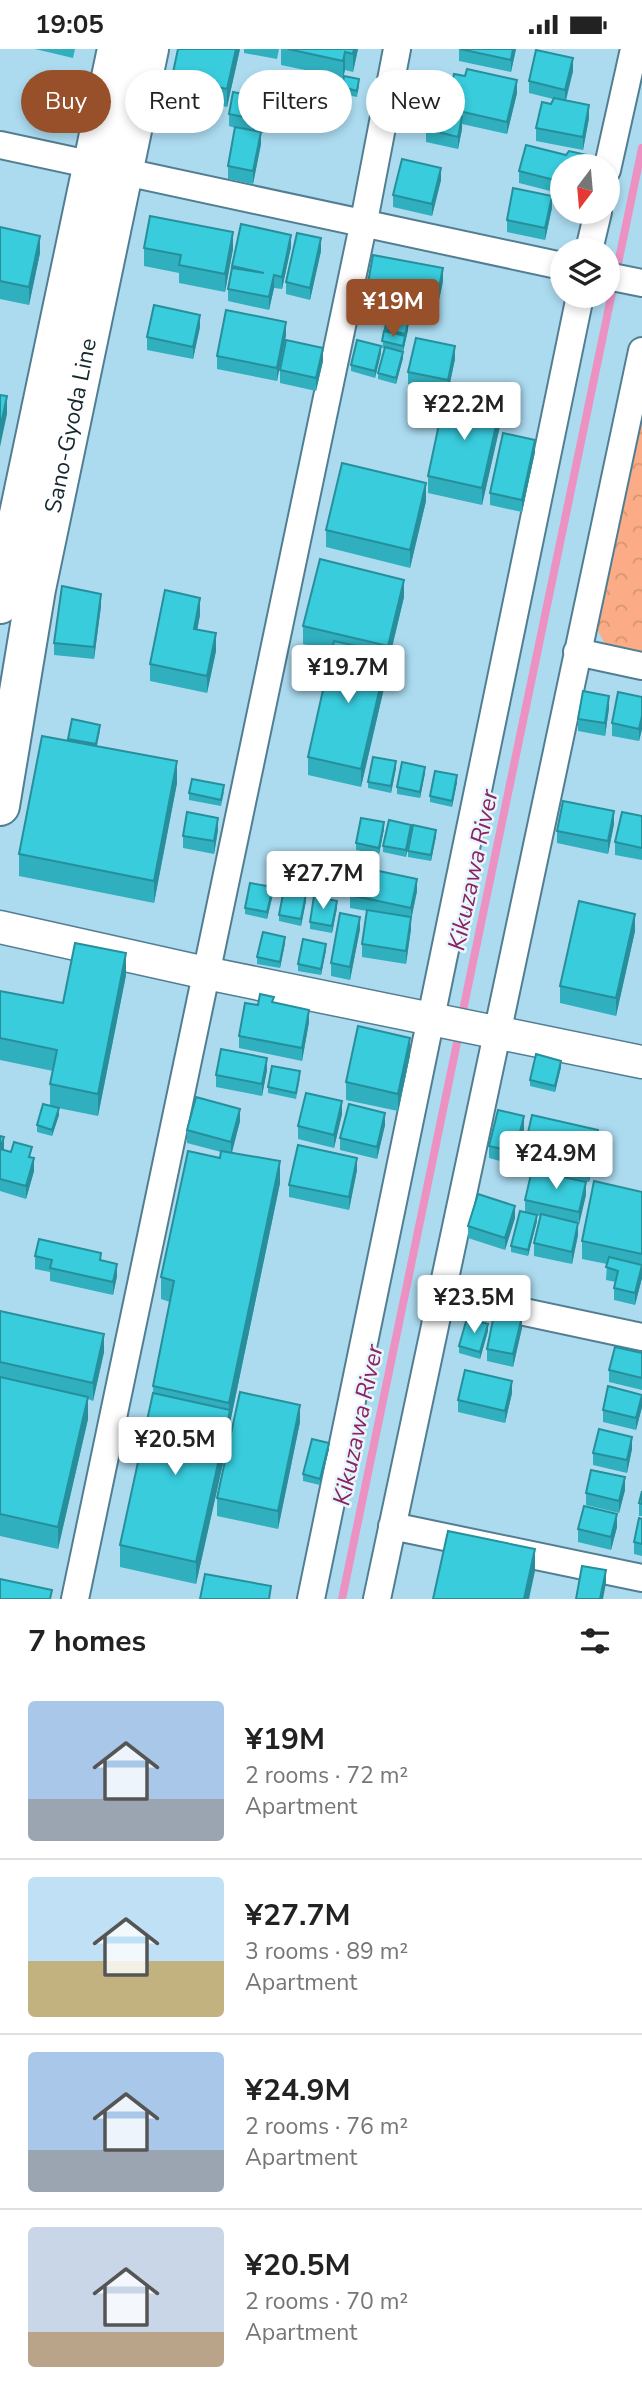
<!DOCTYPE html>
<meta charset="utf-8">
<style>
:root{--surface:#fff;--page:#f2f2f2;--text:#222;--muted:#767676;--line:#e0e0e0;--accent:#97502a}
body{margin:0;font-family:"Nunito Sans",sans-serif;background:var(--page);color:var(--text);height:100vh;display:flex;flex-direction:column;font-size:26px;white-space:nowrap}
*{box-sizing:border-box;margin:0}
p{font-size:23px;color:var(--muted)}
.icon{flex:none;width:38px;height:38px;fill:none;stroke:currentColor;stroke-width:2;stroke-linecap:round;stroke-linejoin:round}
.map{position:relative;height:1550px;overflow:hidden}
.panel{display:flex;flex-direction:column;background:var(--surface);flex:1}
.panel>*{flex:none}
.guide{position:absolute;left:21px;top:21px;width:600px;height:63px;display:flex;gap:14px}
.needle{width:46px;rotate:196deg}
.buttons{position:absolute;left:550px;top:105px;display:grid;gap:14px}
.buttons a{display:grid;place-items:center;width:70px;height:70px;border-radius:50%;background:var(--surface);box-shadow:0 4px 10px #0003;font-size:35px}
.price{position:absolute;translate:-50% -60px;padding:0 16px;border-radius:7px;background:#fff;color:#222;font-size:23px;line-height:46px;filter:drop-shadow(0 2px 4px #0008)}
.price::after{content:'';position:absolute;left:50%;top:42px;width:21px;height:16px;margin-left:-10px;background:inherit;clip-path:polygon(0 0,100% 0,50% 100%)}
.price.active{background:var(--accent);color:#fff}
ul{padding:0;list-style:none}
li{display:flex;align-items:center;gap:21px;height:175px;padding:0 28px}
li+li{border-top:2px solid var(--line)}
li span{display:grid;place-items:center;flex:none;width:196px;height:140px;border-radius:7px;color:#555}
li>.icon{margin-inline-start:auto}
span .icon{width:84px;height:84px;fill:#fffc;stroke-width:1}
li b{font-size:30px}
h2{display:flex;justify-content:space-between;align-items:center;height:84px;padding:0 28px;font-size:30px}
.tag{padding:0 24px;border-radius:32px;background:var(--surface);box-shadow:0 4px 10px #0003;font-size:24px;line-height:63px}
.tag.active{background:var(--accent);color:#fff}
.status{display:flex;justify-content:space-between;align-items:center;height:49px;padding:0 35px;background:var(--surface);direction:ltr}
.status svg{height:19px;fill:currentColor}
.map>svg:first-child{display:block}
</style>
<div class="status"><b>19:05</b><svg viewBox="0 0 49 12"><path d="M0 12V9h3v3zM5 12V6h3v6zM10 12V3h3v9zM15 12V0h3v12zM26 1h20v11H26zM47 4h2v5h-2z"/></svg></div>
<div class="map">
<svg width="642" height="1550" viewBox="0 0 642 1550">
<defs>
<pattern id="forest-crowns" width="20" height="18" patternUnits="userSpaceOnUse" patternTransform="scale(1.75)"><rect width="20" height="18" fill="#fbac86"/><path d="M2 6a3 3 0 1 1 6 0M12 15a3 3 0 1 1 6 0" fill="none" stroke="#d69474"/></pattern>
</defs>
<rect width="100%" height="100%" fill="#acdbf0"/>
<path fill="url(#forest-crowns)" d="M642,367v238l-36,-8 -9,-17z"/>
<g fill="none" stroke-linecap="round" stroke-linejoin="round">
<path stroke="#eb92c2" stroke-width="8" d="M461,971l181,-872
M342,1550l117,-566"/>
<defs>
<path id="minor" d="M0,96l562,121
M607,121l27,-121
M589,201l9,-38
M607,227l35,7
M577,603l65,14
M440,1245l202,43
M392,1477l250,52
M75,1550l289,-1378 33,-172
M311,1550l269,-1303
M377,1550l265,-1248"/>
<path id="tertiary" d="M0,878l206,46 436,89"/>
<g id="primary">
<path d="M0,555l117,-555"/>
<path id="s1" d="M0,757l36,-217 113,-540"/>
</g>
</defs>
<use href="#minor" stroke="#527e91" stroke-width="30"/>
<use href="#tertiary" stroke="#527e91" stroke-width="35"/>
<use href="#primary" stroke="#527e91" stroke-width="42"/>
<use href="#minor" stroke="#fff" stroke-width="26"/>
<use href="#tertiary" stroke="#fff" stroke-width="32"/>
<use href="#primary" stroke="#fff" stroke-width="38"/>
</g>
<path fill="#30afbe" d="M35,0h40l-2,9z
M178,0h62l-13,58 -55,-12v-18z
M244,0h35l-2,10 -33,-6z
M281,0h77l-5,23 -8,-2 -2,8 -62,-13z
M459,0h57l-5,23 -52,-11z
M573,22l-7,30 23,17 -6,32 -47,-9v-13l17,-29 -24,-6v-12z
M359,37l-2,11 -15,-3v-7z
M517,44l-10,41 -45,-10v5l-4,20 -32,-7v-9l-8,-1v-13l28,-6v-5z
M268,63l-5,21h-2v11l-8,40 -25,-5v-13l7,-38 -6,-2v-12z
M526,96l40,10 3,-4 18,4v11h-25v28l-43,-11v-12z
M441,131l-9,36 -39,-9v-12z
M552,159l-7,32 -38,-8v-12z
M0,178l40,26 -11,52 -29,-6z
M291,198l-9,42 -8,-1 -5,22 -41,-9v-12l4,-23z
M144,199l89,1 -8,43 -46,-9v-10l-35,-7z
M321,202l-11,49 -24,-6v-12z
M443,232l-7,33 -69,-14v-12z
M200,278l-7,32 -46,-9v-13z
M385,280l23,1 -5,22v6l-7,26 -18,-5v-6l7,-25h-3z
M286,286l-9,46 -60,-12v-13z
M381,304l-6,25 -24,-7v-6z
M455,310l-7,33 -40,-8v-12z
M323,312l-7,30 -36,-8v-13z
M500,377l-18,79 -54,-12v-17z
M535,403l-13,60 -32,-7v-12z
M426,452l-16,67 -84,-21v-17z
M404,548l-16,67v7l-27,116 -53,-12v-18l24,-106 -29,-7v-18z
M101,557l-7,53 -40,-4v-12z
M200,566l-3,15 19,21 -9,42 -57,-12v-17z
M642,648v32l-3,12 -27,-5v-13z
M609,659l-4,28 -27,-5v-12z
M72,670l28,12 -3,15 80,37 -23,120 -135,-27v-22l49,-113z
M396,719l-5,25 -23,-5v-6z
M425,724l-5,25 -23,-4v-7z
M457,733l-5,25 -22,-5v-6z
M224,743l-3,14 -32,-6v-7z
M642,767v44l-27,-5v-13z
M614,775l-6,30 -51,-11v-12z
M384,780l-5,25 -23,-4v-7z
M218,781l-4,24 -31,-6v-12z
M411,782l-5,26 -23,-5v-6z
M436,787l-5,25 -23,-4v-6z
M417,842l-6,29v9l-5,35 -44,-7v-13l5,-33 -17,-3v-13z
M273,845l-6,25 -22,-5v-6z
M306,852l-5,25 -22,-5v-6z
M337,859l-5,25 -22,-4v-7z
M360,880l-10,51 -19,-4v-13z
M635,882l-19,85 -56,-13v-17z
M285,894l-5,25 -23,-4v-7z
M326,901l-5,25 -23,-4v-7z
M126,926l-28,141 -45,-9 6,8 -7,21 -15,-4v-7l13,-19v-22l3,-13 -53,-11v-69l63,12z
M258,956l51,17 -7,39 -63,-13v-12z
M410,1006l-12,56 -52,-11v-18z
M561,1018l-6,25 -25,-6v-6z
M267,1021l-5,26 -46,-9v-12z
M300,1029l-4,21 -28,-6v-6z
M342,1065l-8,34 -36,-9v-13z
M240,1072l-8,32 48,30 -50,240v9l-34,152 -76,-17v-22l33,-152v-7l17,-84 -9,-3v-22l59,-119 1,-6 -34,-9v-13z
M385,1076l-8,34 -37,-9v-12z
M524,1080l-9,36 -26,-7v-12z
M0,1087l3,14 29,8 2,13 -8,28 -26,-8z
M598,1093l-9,40 -66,-15v-12z
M357,1121l-8,40 -60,-13v-12z
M642,1143v86l-7,27 -21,-5v-12l2,-6 -10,-2 1,-16 -25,-5v-18z
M586,1146l-8,29v11l-6,29 -38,-8v-13l6,-27 -4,-1 1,6 -9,35 -17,-4v-6l14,-34v-12z
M515,1169l-10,32 -37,-12v-12z
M35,1207l66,4 16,16 -4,19 -63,-14v-9l-15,-3z
M0,1262l104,41 -11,49 -5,-2v20l-30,130 -58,-13z
M522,1279l-9,39 -26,-6v-12z
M488,1282l-8,28 -21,-6v-7z
M642,1304v37l-33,-8v-12z
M512,1344l-7,30 -47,-11v-12z
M642,1358l-6,23 -33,-8v-12z
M300,1373l-22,107 -61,-13v-18z
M329,1400l-9,36 -17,-4v-7z
M632,1400l-5,24 -34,-8v-12z
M625,1441l-6,23 -33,-8v-12z
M642,1442v25h-3v-13z
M642,1470v37l-8,-2v-12z
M617,1478l-6,23 -33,-8v-13z"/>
<path fill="#278f9b" d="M236,0h4l-13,58v-18z
M354,0h4l-5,23v-18z
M513,0h3l-5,23v-12z
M345,3v18l-2,8v-17z
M573,9v13l-8,31v-12z
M517,31v13l-10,41v-12z
M268,50v13l-5,21v-12z
M589,56v13l-6,32v-13z
M462,68v12l-4,20v-12z
M261,83v12l-8,40v-13z
M441,119v12l-9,36v-12z
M552,147v12l-7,32v-12z
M233,183v17l-8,43v-18z
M291,186v12l-9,42v-12z
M40,187v17l-11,52v-18z
M321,189v13l-11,49v-12z
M443,219v13l-7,33v-13z
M274,226v13l-5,22v-13z
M200,266v12l-7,32v-12z
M286,273v13l-9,46v-13z
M408,275v6l-5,22v-6z
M381,297v7l-6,25v-7z
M455,297v13l-7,33v-12z
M323,299v13l-7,30v-13z
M403,303v6l-7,26v-6z
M7,347v18l-7,33v-18z
M500,359v18l-18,79v-17z
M535,391v12l-13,60v-12z
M426,434v18l-16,67v-18z
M404,531v17l-16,67v-18z
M101,545v12l-7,53v-12z
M200,549v17l-6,31v-17z
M216,584v18l-9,42v-17z
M388,604v18l-27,116v-18z
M609,647v12l-4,28v-13z
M642,667v13l-3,12v-12z
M177,712v22l-23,120v-22z
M396,712v7l-5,25v-7z
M425,718v6l-5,25v-6z
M457,726v7l-5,25v-6z
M614,762v13l-6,30v-13z
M218,769v12l-4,24v-13z
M384,773v7l-5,25v-6z
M411,776v6l-5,26v-7z
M436,781v6l-5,25v-6z
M417,830v12l-6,29v-12z
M273,838v7l-6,25v-7z
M306,845v7l-5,25v-7z
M337,852v7l-5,25v-7z
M635,865v17l-19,85v-18z
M360,868v12l-10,51v-13z
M411,868v12l-5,35v-13z
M285,888v6l-5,25v-6z
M326,895v6l-5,25v-6z
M126,904v22l-28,141v-22z
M309,961v12l-7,39v-13z
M410,989v17l-12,56v-17z
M267,1009v12l-5,26v-12z
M561,1012v6l-6,25v-6z
M342,1052v13l-8,34v-13z
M59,1059v7l-7,21v-6z
M240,1060v12l-9,34v-13z
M385,1064v12l-8,34v-12z
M524,1067v13l-9,36v-13z
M598,1081v12l-9,40v-13z
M4,1088v12l-4,12v-12z
M34,1109v13l-8,28v-13z
M357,1109v12l-8,40v-13z
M280,1112v22l-50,240v9l-34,152v-22l33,-150v-9z
M586,1133v13l-7,30v-13z
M515,1157v12l-10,32v-12z
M537,1166v6l-9,35v-6z
M578,1174v12l-6,29v-12z
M117,1215v12l-4,19v-13z
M642,1217v12l-7,27v-12z
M522,1267v12l-9,39v-13z
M488,1275v7l-8,28v-7z
M104,1285v18l-11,49v-18z
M512,1332v12l-7,30v-12z
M642,1346v12l-6,23v-12z
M88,1348v22l-30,130v-22z
M300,1356v17l-22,107v-18z
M632,1388v12l-5,24v-13z
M329,1394v6l-9,36v-6z
M625,1428v13l-6,23v-12z
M617,1465v13l-6,23v-13z
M535,1500v22l-6,28h-5z
M606,1521v13l-3,16h-3z"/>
<path fill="#38ccdd" stroke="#278f9b" stroke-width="2" d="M178,0h58l-9,40 -55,-12z
M288,0h66l-1,5 -8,-2 -2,9z
M460,0h53l-2,11z
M536,1l37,8 -8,32 -36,-9z
M467,20l50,11 -10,42 -61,-14 8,-34 11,2z
M344,27l15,3 -2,12 -15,-4z
M233,43l35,7 -5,22 -34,-7z
M554,49l35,7 -6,32 -47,-9 6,-26 9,2z
M421,58l41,10 -4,20 -32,-8 2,-8 -10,-2z
M235,78l26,5 -8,39 -25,-5z
M526,96l40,10 3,-4 18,4 -3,11h-22v16l-43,-11z
M402,110l39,9 -9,36 -39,-9z
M513,139l39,8 -7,32 -38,-8z
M150,167l83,16 -8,42 -46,-9 2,-10 -37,-7z
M241,175l50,11 -9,42 -8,-2 -5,22 -41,-8 4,-21 32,5 -32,-7z
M0,178l40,9 -11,51 -29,-6z
M297,184l24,5 -11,50 -24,-6z
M373,206l70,13 -7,33 -69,-13z
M154,256l46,10 -7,32 -46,-10z
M226,261l60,12 -9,46 -60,-12z
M387,270l21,5 -3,10 -20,-5z
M384,282l21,5 -2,10 -21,-5z
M416,289l39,8 -7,34 -40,-8z
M286,291l37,8 -7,30 -36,-8z
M357,291l24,6 -6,25 -24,-6z
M385,298l18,5 -7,26 -18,-5z
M0,346l7,1 -7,33z
M445,347l55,12 -18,80 -54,-12z
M503,384l32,7 -13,60 -32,-7z
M342,414l84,20 -16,67 -84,-20z
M320,510l84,21 -16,66 -85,-20z
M62,537l39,8 -7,53 -40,-4z
M165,541l35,8 -6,31 22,4 -9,43 -57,-12z
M334,592l54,12 -27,116 -53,-12z
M583,642l26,5 -4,27 -27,-4z
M618,643l24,5v19l-3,13 -27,-6z
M72,670l28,6 -4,19 -28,-5z
M42,687l135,25 -23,120 -135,-27z
M373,708l23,4 -5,25 -23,-4z
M402,713l23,5 -5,25 -23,-5z
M435,722l22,4 -5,26 -22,-5z
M192,730l32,6 -3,15 -32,-7z
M563,752l51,10 -6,30 -51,-10z
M187,763l31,6 -4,23 -31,-5z
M622,763l20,4v32l-27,-6z
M361,769l23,4 -5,26 -23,-5z
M389,771l22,5 -5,25 -23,-4z
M413,776l23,5 -5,25 -23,-4z
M355,817l62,13 -6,29 -61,-13z
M250,834l23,4 -6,25 -22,-4z
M284,840l22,5 -5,25 -22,-4z
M314,847l23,5 -5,25 -22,-4z
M579,852l56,13 -19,84 -56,-12z
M367,861l44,7 -5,34 -44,-7z
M340,864l20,4 -10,50 -19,-4z
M263,883l22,5 -5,25 -23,-5z
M303,890l23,5 -5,25 -23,-5z
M75,894l51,10 -28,141 -48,-10 7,-34 -57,-12v-47l63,12z
M260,945l14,3 -2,5 37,8 -7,38 -63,-12 6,-33 13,2z
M358,977l52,12 -12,56 -52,-12z
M221,1000l46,9 -5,26 -46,-9z
M536,1005l25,7 -6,25 -25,-6z
M272,1017l28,5 -4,22 -28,-6z
M306,1044l36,8 -8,34 -36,-9z
M196,1048l44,12 -9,33 -44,-12z
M43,1055l16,4 -7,22 -15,-5z
M349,1055l36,9 -8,34 -37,-9z
M498,1061l26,6 -9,36 -26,-6z
M532,1066l66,15 -9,39 -66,-14z
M0,1087l4,1 -4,12 11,3 3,-10 18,5 -3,10 5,1 -8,28 -26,-7z
M298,1096l59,13 -8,39 -60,-12z
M188,1102l32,7 1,-7 59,10 -51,242 -76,-17 21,-105 -13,-4z
M532,1121l54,12 -7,30 -54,-12z
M594,1132l48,11v62l-60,-13z
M478,1145l37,12 -10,32 -37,-12z
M520,1162l17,4 -9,35 -17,-4z
M541,1165l37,9 -6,29 -38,-9z
M39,1190l62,14 -1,7 17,4 -4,18 -63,-14 2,-8 -17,-4z
M609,1208l33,8 -7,28 -21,-5 4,-17 -12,-4z
M495,1261l27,6 -9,38 -26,-5z
M0,1262l104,23 -11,49 -93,-21z
M467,1269l21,6 -8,28 -21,-6z
M615,1298l27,6v25l-33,-8z
M465,1321l47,11 -7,30 -47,-11z
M0,1328l88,20 -30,130 -58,-13z
M608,1337l34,9 -6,23 -33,-8z
M240,1343l60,13 -22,106 -61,-13z
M153,1344l77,17 -34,152 -76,-17z
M599,1380l33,8 -5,23 -34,-7z
M312,1390l17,4 -9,36 -17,-5z
M591,1421l34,7 -6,24 -33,-8z
M642,1442v13l-3,-1z
M584,1457l33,8 -6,23 -33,-8z
M639,1469l3,1v25l-8,-2z
M448,1482l87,18 -11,50h-91z
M582,1517l24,4 -6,29h-24z
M205,1525l66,12 -2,13h-69z
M0,1530l52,11 -2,9h-50z"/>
<g text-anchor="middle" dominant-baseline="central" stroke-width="5" stroke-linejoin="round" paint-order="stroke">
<g font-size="23" fill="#152830" stroke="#e8f6fc">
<text stroke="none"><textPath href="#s1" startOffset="387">Sano-Gyoda Line</textPath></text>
</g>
<g font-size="24" font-style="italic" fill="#892363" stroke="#e8f6fc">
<text transform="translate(473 821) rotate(-78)">Kikuzawa River</text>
<text transform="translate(358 1376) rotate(-78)">Kikuzawa River</text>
</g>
</g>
</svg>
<div class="buttons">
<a><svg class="needle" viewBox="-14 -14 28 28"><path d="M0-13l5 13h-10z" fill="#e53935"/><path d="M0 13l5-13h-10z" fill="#767676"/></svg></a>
<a><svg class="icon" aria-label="layers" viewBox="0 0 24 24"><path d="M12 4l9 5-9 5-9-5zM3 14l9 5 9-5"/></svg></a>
</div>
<b class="price active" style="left:393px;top:290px">¥19M</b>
<b class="price" style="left:464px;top:393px">¥22.2M</b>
<b class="price" style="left:348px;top:656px">¥19.7M</b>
<b class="price" style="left:323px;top:862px">¥27.7M</b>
<b class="price" style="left:556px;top:1142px">¥24.9M</b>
<b class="price" style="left:474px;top:1286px">¥23.5M</b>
<b class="price" style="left:175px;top:1428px">¥20.5M</b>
<div class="guide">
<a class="tag active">Buy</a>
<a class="tag">Rent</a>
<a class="tag">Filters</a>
<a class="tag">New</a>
</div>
</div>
<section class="panel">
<h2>7 homes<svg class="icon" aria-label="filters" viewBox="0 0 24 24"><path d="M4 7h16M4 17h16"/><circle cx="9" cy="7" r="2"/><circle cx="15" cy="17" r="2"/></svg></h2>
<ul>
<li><span style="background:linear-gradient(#a9c7e8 70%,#9aa5b1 0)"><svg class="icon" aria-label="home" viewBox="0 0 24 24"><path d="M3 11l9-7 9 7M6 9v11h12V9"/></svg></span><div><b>¥19M</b><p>2 rooms · 72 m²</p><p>Apartment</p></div></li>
<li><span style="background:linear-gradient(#bfe0f5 60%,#c2b280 0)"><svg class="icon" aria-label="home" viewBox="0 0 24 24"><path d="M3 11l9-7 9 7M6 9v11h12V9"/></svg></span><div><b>¥27.7M</b><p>3 rooms · 89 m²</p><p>Apartment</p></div></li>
<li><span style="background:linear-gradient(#a9c7e8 70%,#9aa5b1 0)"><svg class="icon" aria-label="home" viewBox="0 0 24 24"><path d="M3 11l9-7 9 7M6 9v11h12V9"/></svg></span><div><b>¥24.9M</b><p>2 rooms · 76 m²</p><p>Apartment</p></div></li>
<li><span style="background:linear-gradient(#c9d6e8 75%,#b9a48a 0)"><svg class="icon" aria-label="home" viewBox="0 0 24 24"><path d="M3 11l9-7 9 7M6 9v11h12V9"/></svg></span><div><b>¥20.5M</b><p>2 rooms · 70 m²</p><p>Apartment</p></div></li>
</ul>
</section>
